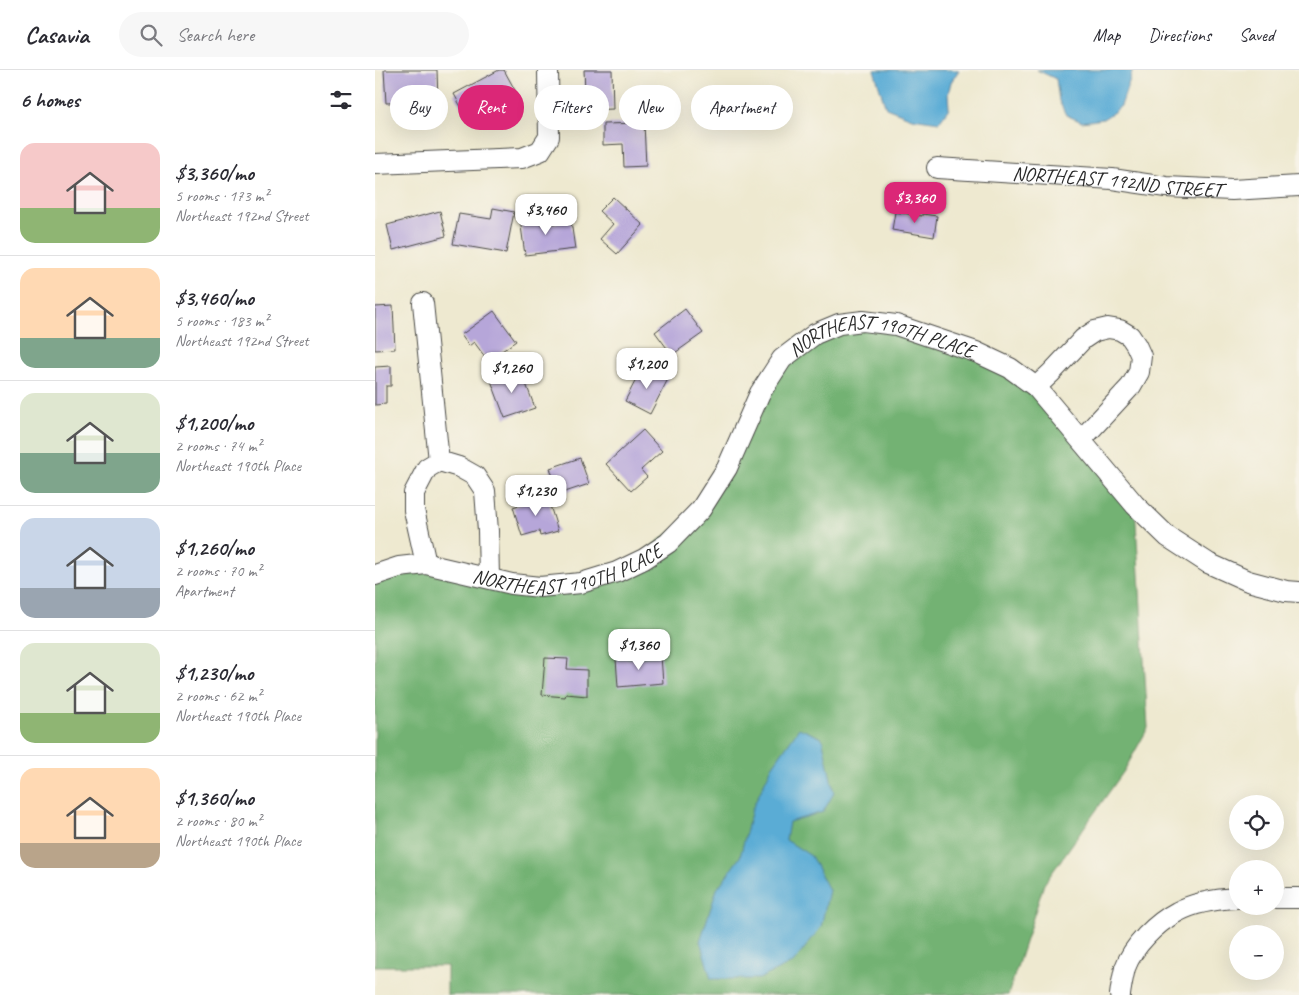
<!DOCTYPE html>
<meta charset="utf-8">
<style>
:root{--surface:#fff;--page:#f7f7f7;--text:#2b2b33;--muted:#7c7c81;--line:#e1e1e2;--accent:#db2777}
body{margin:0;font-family:Caveat,sans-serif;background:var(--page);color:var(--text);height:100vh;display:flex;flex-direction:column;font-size:19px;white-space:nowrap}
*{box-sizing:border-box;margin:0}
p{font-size:16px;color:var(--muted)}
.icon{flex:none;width:28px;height:28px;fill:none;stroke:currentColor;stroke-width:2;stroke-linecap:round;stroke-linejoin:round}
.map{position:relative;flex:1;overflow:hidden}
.details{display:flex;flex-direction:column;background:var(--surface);width:375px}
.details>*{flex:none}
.guide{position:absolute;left:15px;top:15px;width:475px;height:45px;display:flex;gap:10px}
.controls{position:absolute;left:854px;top:725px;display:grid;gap:10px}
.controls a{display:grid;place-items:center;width:55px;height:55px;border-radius:50%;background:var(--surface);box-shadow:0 5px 20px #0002;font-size:25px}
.price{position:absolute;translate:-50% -42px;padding:0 11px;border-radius:10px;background:#fff;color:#222;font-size:16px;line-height:32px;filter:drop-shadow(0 1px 2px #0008)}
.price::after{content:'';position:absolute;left:50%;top:30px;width:15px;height:11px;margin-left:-8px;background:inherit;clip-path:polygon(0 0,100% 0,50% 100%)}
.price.on{background:var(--accent);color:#fff}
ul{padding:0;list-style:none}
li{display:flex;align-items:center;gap:15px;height:125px;padding:0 20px}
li+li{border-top:1px solid var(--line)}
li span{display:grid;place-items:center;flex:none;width:140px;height:100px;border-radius:15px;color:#555}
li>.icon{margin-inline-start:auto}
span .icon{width:60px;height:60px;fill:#fffc;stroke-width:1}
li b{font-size:21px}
h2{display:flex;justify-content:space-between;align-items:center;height:60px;padding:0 20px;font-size:21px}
.tag{padding:0 18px;border-radius:22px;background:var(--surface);box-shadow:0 5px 20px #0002;font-size:18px;line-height:45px}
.tag.on{background:var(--accent);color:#fff}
header{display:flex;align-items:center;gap:30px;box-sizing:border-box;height:70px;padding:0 25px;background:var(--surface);border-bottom:1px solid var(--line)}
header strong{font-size:24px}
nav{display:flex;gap:28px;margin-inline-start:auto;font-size:18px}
.search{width:350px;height:45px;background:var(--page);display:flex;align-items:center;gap:12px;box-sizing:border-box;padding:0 18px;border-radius:28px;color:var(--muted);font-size:19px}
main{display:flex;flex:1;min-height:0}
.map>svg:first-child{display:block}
</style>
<header>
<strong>Casavia</strong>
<div class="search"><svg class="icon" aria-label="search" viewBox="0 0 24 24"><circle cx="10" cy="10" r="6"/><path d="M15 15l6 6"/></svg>Search here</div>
<nav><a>Map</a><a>Directions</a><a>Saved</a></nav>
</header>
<main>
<section class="details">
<h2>6 homes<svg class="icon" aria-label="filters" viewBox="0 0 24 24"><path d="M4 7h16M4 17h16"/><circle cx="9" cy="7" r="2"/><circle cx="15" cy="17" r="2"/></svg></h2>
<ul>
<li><span style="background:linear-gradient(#f6c9c9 65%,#8fb573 0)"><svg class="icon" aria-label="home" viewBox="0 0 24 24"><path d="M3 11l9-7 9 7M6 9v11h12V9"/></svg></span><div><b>$3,360/mo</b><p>5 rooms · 173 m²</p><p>Northeast 192nd Street</p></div></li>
<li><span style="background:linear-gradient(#ffd9b3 70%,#7fa58c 0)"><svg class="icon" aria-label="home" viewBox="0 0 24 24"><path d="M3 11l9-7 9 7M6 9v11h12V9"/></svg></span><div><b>$3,460/mo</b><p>5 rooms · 183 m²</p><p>Northeast 192nd Street</p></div></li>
<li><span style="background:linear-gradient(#dfe7d0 60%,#7fa58c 0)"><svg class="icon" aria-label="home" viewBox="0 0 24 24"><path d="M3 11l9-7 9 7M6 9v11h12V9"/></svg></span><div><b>$1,200/mo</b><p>2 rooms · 74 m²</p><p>Northeast 190th Place</p></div></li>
<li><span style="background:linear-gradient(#c9d6e8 70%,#9aa5b1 0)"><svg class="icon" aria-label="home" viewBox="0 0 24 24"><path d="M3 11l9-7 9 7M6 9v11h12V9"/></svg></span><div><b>$1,260/mo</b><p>2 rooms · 70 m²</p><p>Apartment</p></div></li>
<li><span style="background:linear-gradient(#dfe7d0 70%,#8fb573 0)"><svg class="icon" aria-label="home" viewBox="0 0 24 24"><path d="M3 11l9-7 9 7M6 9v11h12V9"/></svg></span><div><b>$1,230/mo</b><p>2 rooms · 62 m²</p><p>Northeast 190th Place</p></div></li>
<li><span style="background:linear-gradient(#ffd9b3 75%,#b9a48a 0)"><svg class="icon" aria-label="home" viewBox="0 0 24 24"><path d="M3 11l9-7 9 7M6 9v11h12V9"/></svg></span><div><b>$1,360/mo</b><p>2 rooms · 80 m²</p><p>Northeast 190th Place</p></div></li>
</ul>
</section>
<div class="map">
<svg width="924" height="925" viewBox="0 0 924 925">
<rect width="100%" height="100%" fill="#f7f3e8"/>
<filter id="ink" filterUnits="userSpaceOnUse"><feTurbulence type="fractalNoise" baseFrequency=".02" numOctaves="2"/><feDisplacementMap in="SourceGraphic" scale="10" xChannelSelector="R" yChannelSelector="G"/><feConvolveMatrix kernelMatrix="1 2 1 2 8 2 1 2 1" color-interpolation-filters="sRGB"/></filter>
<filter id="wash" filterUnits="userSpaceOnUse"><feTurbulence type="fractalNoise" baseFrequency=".0096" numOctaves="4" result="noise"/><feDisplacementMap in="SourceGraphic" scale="20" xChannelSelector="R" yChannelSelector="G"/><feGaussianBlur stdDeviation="1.12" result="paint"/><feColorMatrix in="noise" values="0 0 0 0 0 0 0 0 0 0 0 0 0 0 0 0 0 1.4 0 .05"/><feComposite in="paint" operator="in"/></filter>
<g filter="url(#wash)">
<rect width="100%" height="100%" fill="#eee9d0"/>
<path fill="#73b273" stroke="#4f6e4f" d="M488,251l147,47 125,137 13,223 -24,43 -80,113 -36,111h-561v-29h-72v-391l24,-8 113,17 105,-12 84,-63 81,-150z"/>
<path fill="#5aacd5" stroke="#426c80" d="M499,0h85l-8,12 -3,12 1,14 -10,14 -27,-4 -26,-10z
M662,0h96l-12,36 -7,6 -11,7 -21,3 -16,-7 -7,-14 -3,-22z
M424,658l23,10 12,55 -11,19 -34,10 -3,18 25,16 18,34 -8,37 -27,35 -35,17h-48l-11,-38 17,-52 23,-32 12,-48 20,-42z"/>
<g id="blocks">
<path fill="#b6a6d9" d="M9,0h53l1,31 -52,2z
M124,0h5l12,22 -49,26 -13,-24z
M209,0h28l1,39 -27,1z
M269,53l2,43 -22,1 -1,-23 -20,1v-21z
M238,127l30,28 -26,29 -17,-15 13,-15 -14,-13z
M118,138l21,4 -8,41 -53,-9 6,-30 32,5z
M65,141l6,25 -53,14 -6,-25z
M520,142l27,4v-2l15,2 -3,21 -42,-7z
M165,146l1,9 30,-4 4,28 -50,6 -5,-36z
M18,236l2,43 -20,1v-43z
M310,239l18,24 -31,22 -17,-23z
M119,241l22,30 -28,20 -14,-19 -5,4 -8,-11z
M16,296v20h-5v18l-11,1v-38z
M268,296l25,13 -18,35 -25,-13z
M131,302l2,6 14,-5 13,35 -30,10 -15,-40z
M268,360l19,21 -21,19 6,7 -16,14 -25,-27z
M205,388l9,26 -30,10 -9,-26z
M172,426l11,35 -18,5 -1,-5 -17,5 -9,-29z
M286,586l2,27 -45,4 -2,-28z
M170,588l23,1 -1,10 20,1v26l-21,-2 -1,3 -23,-2z"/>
</g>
</g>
<g filter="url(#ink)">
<use href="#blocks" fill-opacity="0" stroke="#484844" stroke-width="1"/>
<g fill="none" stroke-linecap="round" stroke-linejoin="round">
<defs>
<g id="minor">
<path d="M0,94l147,-6 18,-7 9,-14 -1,-67"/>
<path id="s1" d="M562,98l175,11 54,8 66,3 67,-4"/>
<path d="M48,233l16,158 -12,7 -13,25v17l12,54"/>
<path d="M661,317l15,-14 32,-34 12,-8 13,-3 12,2 10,6 6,9 5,11 -2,16 -8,14 -50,54"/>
<path d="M64,391l20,6 16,9 10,15 3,40 1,47"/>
<path id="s2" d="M0,505l24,-8 27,-3 86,20 28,3 41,-4 36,-11 27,-13 24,-16 33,-34 26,-41 33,-75 22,-34 33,-25 24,-10 24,-3 33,4 80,27 34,16 26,19 99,118 33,32 40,26 40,18 38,10 13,1"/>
<path d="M900,828h24"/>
<path d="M745,925c1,-9 3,-18 5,-27 8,-22 31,-45 52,-56 18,-10 41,-13 60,-14"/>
</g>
</defs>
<use href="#minor" stroke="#484844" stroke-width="22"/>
<use href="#minor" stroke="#fff" stroke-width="20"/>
</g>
</g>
<g text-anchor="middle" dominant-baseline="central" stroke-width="4" stroke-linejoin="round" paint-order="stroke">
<g font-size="20" fill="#2b2b2b" stroke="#f7f3e8">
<text stroke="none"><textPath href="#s1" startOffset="181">NORTHEAST 192ND STREET</textPath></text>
<text stroke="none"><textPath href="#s2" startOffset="634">NORTHEAST 190TH PLACE</textPath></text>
<text stroke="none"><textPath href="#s2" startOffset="199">NORTHEAST 190TH PLACE</textPath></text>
</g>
</g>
</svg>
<div class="controls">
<a><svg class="icon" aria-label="locate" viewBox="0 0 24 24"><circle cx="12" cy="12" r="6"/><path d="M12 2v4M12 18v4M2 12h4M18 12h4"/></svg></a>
<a>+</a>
<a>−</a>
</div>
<b class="price on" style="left:540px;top:154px">$3,360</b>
<b class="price" style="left:171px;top:166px">$3,460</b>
<b class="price" style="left:272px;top:320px">$1,200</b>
<b class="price" style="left:137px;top:324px">$1,260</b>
<b class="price" style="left:161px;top:447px">$1,230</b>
<b class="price" style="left:264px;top:601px">$1,360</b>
<div class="guide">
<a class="tag">Buy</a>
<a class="tag on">Rent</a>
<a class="tag">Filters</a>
<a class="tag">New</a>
<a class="tag">Apartment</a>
</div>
</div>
</main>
